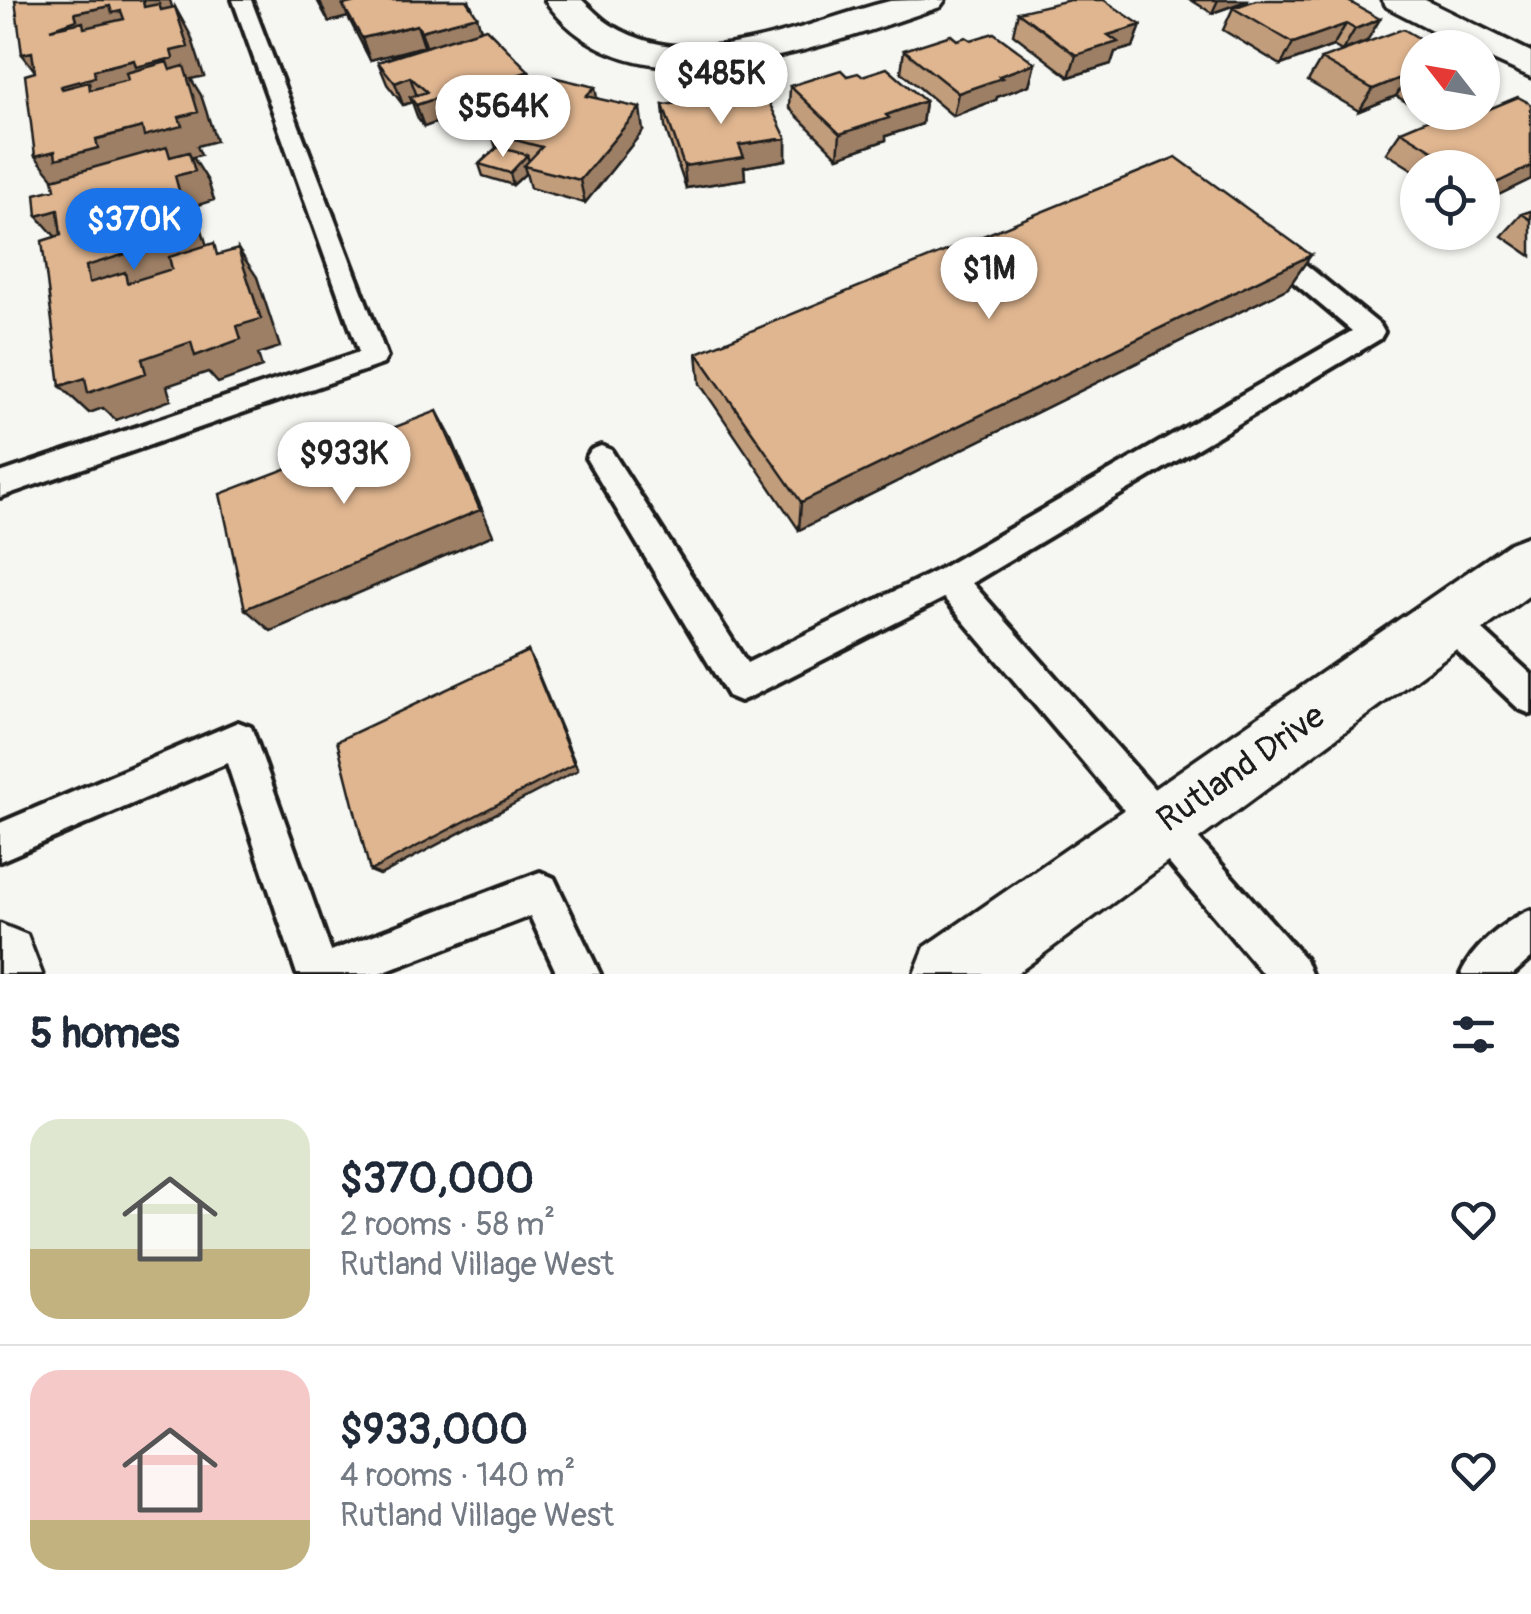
<!DOCTYPE html>
<meta charset="utf-8">
<style>
:root{--surface:#fff;--page:#f6f6f7;--text:#1f2937;--muted:#747a83;--line:#e0e1e3;--accent:#1a73e8}
body{margin:0;font-family:Pangolin,sans-serif;background:var(--page);color:var(--text);height:100vh;display:flex;flex-direction:column;font-size:38px;white-space:nowrap}
*{box-sizing:border-box;margin:0}
p{font-size:32px;color:var(--muted)}
.icon{flex:none;width:55px;height:55px;fill:none;stroke:currentColor;stroke-width:2;stroke-linecap:round;stroke-linejoin:round}
.map{position:relative;height:974px;overflow:hidden}
.side{display:flex;flex-direction:column;background:var(--surface);flex:1}
.side>*{flex:none}
.needle{width:65px;rotate:301deg}
.controls{position:absolute;left:1400px;top:30px;display:grid;gap:20px}
.controls a{display:grid;place-items:center;width:100px;height:100px;border-radius:50%;background:var(--surface);box-shadow:0 2px 8px #0004;font-size:50px}
.price{position:absolute;translate:-50% -85px;padding:0 22px;border-radius:35px;background:#fff;color:#222;font-size:32px;line-height:65px;filter:drop-shadow(0 2px 5px #0008)}
.price::after{content:'';position:absolute;left:50%;top:60px;width:30px;height:22px;margin-left:-15px;background:inherit;clip-path:polygon(0 0,100% 0,50% 100%)}
.price.on{background:var(--accent);color:#fff}
ul{padding:0;list-style:none}
li{display:flex;align-items:center;gap:30px;height:250px;padding:0 30px}
li+li{border-top:2px solid var(--line)}
li span{display:grid;place-items:center;flex:none;width:280px;height:200px;border-radius:30px;color:#555}
li>.icon{margin-inline-start:auto}
span .icon{width:120px;height:120px;fill:#fffc;stroke-width:1}
li b{font-size:42px}
h2{display:flex;justify-content:space-between;align-items:center;height:120px;padding:0 30px;font-size:42px}
.map>svg:first-child{display:block}
</style>
<div class="map">
<svg width="1531" height="974" viewBox="0 0 1531 974">
<rect width="100%" height="100%" fill="#f6f6f2"/>
<filter id="ink" filterUnits="userSpaceOnUse"><feTurbulence type="fractalNoise" baseFrequency=".01" numOctaves="2"/><feDisplacementMap in="SourceGraphic" scale="20" xChannelSelector="R" yChannelSelector="G"/><feConvolveMatrix kernelMatrix="1 2 1 2 8 2 1 2 1" color-interpolation-filters="sRGB"/></filter>
<g filter="url(#ink)">
<g fill="none" stroke-linecap="round" stroke-linejoin="round">
<defs>
<path id="service" d="M233,0h18l136,357 -4,7 -383,133v-24l359,-121z
M1269,240l9,2 102,83 4,7 -4,7 -408,244 333,376 6,15h-48l-319,-376 -192,98 -12,5 -12,-5 -142,-238 5,-8 10,-4 10,4 136,213 191,-93 414,-239 -92,-77 -3,-6z
M1448,605l12,4 71,65v40l-12,-5 -83,-78 -5,-11 5,-11z
M238,722l13,5 5,13 75,211 209,-79 14,6 46,96h-43l-27,-58 -151,58h-82l-70,-211 -227,98v-38z
M1531,910v48l-18,16h-52c11,-26 44,-54 70,-64z"/>
<path id="minor" d="M545,0h37c9,8 19,19 29,25 86,53 193,-3 279,-24 17,-1 37,-1 55,-1l-5,7c-112,37 -309,117 -395,-7z
M1382,0h43l106,52v25l-49,-22v-7h-15l-80,-41z
M0,924l27,11 15,39h-42z"/>
<path id="tertiary" d="M1531,535v59l-515,380h-102l11,-27 585,-404z"/>
</defs>
<use href="#service" stroke="#1c1c1c" stroke-width="8"/>
<use href="#minor" stroke="#1c1c1c" stroke-width="7"/>
<use href="#tertiary" stroke="#1c1c1c" stroke-width="7"/>
<use href="#service" fill="#f6f6f2" fill-rule="evenodd"/>
<use href="#minor" fill="#f6f6f2" fill-rule="evenodd"/>
<use href="#tertiary" fill="#f6f6f2" fill-rule="evenodd"/>
</g>
<path fill="#c19d7c" stroke="#1c1c1c" stroke-width="2.5" d="M317,0h152l12,29 54,64 -90,32 -4,-4 -17,6 -6,-8 -6,-17 -9,3 -16,-21 -9,-22 46,-16 -54,14 -22,-43 -19,5z
M1191,0h58l-37,13z
M1346,0l21,41 -25,10 -9,-5 -52,19 -58,-35 10,-22z
M1018,12l123,13 -8,22 -18,5 -4,12 -42,13 -56,-43z
M957,40h14l64,23 -6,22 -32,12 -1,3 -43,16 -52,-44 3,-22z
M1418,48v61l-22,-13 -37,15 -51,-30 13,-22z
M847,76h15l63,25 -3,23 -36,12v4l-48,17 -49,-49 1,-22z
M597,98l46,33 -58,72 -55,-15 -4,-15 -13,12 -30,-9 -4,-12 17,-16 -4,-14z
M663,105l123,33v22l-42,7 1,12 -59,9 -21,-61z
M1401,131l130,48 -49,24v-35h-64v5l-32,-20z
M1531,211v45l-29,-20 20,-22z
M1288,288l-489,242 -99,-146 -3,-31z"/>
<path fill="#9d7f65" stroke="#1c1c1c" stroke-width="2.5" d="M143,0h27l7,23 -33,-16z
M319,0h103l-79,5 5,12 -19,5z
M1218,0h31l-37,13z
M110,6l11,5 18,28 -89,-10 25,-16z
M175,7l16,29 13,40 -13,3 10,16 15,46 -19,5 4,9 -8,2 15,24 6,19 -19,6 17,57 -75,24 -48,-4 -30,-98 -24,-29 144,-39 6,-25 -123,-3 -1,-3 33,-16 77,-19z
M477,16l6,22 -55,14 -7,-21z
M1380,19l-13,22 -25,10 13,-22z
M1346,24l-13,22 -52,19 12,-22z
M417,25l7,21 -54,14 -8,-22z
M1141,25l-8,22 -18,5 -4,12 -42,13 7,-22 32,-20z
M32,52l12,31 -22,-29z
M1035,63l-6,22 -32,12 -1,3 -43,16 5,-23 41,-17z
M529,71l6,22 -90,32 -8,-22z
M1410,74l-14,22 -37,15 14,-22z
M410,77l8,22 -8,-2 2,5 -9,3 -8,-22z
M595,87l4,22 -13,-13z
M434,99l7,22 -17,6 -8,-22z
M925,101l-3,23 -36,12v4l-48,17 2,-23 46,-19z
M640,108l3,23 -58,72 -5,-23z
M786,138v22l-42,7 1,12 -59,9 -2,-22 55,-21z
M527,155l4,12 -7,-1 2,7 -13,12 -3,-12z
M1531,166v13l-49,24v-7l10,-11z
M58,210l5,35 -26,-29z
M238,249l19,28 23,70 -22,7 4,13 -44,16 -10,-11 -41,14 4,14 -55,20 -13,-12 -14,5 -29,-27 177,-60z
M1311,255l-23,33 -489,242 2,-28z
M437,411l14,26 42,98 -222,96 -26,-22z
M528,651l4,8 46,111 -198,105 -10,-4z"/>
<path fill="#e0b690" stroke="#1c1c1c" stroke-width="2.5" fill-rule="evenodd" d="M15,0h128l1,7 15,-3 2,6 14,-3 13,40 -17,4 2,7 -37,9 -2,-7 -40,10 1,7 -34,9 1,3 27,-7 1,8 38,-10 -2,-7 41,-11 3,8 14,-4 14,46 -19,5 3,9 -38,10 -2,-9 -46,12 2,9 -42,11 -1,-8 -20,5 -10,-81 10,-3 -3,-20 -10,2zM110,6l2,7 9,-2 3,8 -40,9 -1,-6 -33,7 27,-9 -2,-7z
M364,0h102l11,16 -56,15 -4,-6 -55,13 -19,-33z
M1070,0h34l37,25 -33,10 10,7 -42,13 -58,-43z
M1256,0h90l34,19 -25,10 -9,-5 -53,19 -60,-35z
M486,28l43,43 -92,32 -3,-4 -18,6 -6,-8 17,-5 -17,-15 -15,6 -17,-21z
M1403,29l33,19h-18v30l-8,-4 -37,15 -52,-30z
M994,33l41,30 -36,13 3,2 -44,15 -54,-43 47,-15 6,5 9,-3 5,3z
M887,68l38,33 -39,14 3,3 -49,16 -50,-48 51,-16 6,6 11,-3 4,3z
M553,77l42,10 -9,9 54,12 -60,72 -56,-14 18,-19 -50,-13z
M764,92l22,46 -47,7 5,12 -60,9 -21,-61z
M1518,97l13,7v62l-39,19 -10,-5v-12h-20l-61,-37 45,-19h36z
M167,147l3,10 19,-5 6,19 -20,5 16,58 -105,32 3,17 36,-11 2,11 45,-14 -3,-12 45,-14 3,12 21,-6 23,70 -24,7 4,13 -46,17 -4,-14 -49,17 4,14 -58,20 -3,-15 -25,8 -18,-145 19,-6 -3,-25 -21,6 -2,-22 20,-5 -2,-10z
M498,147l29,8 -17,18 -31,-9z
M1176,157l135,98 -510,247 -104,-149z
M1531,211v9l-9,-6z
M437,411l43,99 -235,99 -25,-115z
M528,651l46,113 -204,107 -33,-130z"/>
</g>
<g text-anchor="middle" dominant-baseline="central" stroke-width="8" stroke-linejoin="round" paint-order="stroke">
<g font-size="35" fill="#1c1c1c" stroke="#f6f6f2">
<text transform="translate(1241 768) rotate(-35)">Rutland Drive</text>
</g>
</g>
</svg>
<div class="controls">
<a><svg class="needle" viewBox="-14 -14 28 28"><path d="M0-13l5 13h-10z" fill="#e53935"/><path d="M0 13l5-13h-10z" fill="#747a83"/></svg></a>
<a><svg class="icon" aria-label="locate" viewBox="0 0 24 24"><circle cx="12" cy="12" r="6"/><path d="M12 2v4M12 18v4M2 12h4M18 12h4"/></svg></a>
</div>
<b class="price" style="left:721px;top:127px">$485K</b>
<b class="price" style="left:503px;top:160px">$564K</b>
<b class="price on" style="left:134px;top:273px">$370K</b>
<b class="price" style="left:989px;top:322px">$1M</b>
<b class="price" style="left:344px;top:507px">$933K</b>
</div>
<section class="side">
<h2>5 homes<svg class="icon" aria-label="filters" viewBox="0 0 24 24"><path d="M4 7h16M4 17h16"/><circle cx="9" cy="7" r="2"/><circle cx="15" cy="17" r="2"/></svg></h2>
<ul>
<li><span style="background:linear-gradient(#dfe7d0 65%,#c2b280 0)"><svg class="icon" aria-label="home" viewBox="0 0 24 24"><path d="M3 11l9-7 9 7M6 9v11h12V9"/></svg></span><div><b>$370,000</b><p>2 rooms · 58 m²</p><p>Rutland Village West</p></div><svg class="icon" aria-label="heart" viewBox="0 0 24 24"><path d="M12 20l-8-8c-3-5 5-10 8-4 3-6 11-1 8 4z"/></svg></li>
<li><span style="background:linear-gradient(#f6c9c9 75%,#c2b280 0)"><svg class="icon" aria-label="home" viewBox="0 0 24 24"><path d="M3 11l9-7 9 7M6 9v11h12V9"/></svg></span><div><b>$933,000</b><p>4 rooms · 140 m²</p><p>Rutland Village West</p></div><svg class="icon" aria-label="heart" viewBox="0 0 24 24"><path d="M12 20l-8-8c-3-5 5-10 8-4 3-6 11-1 8 4z"/></svg></li>
</ul>
</section>
